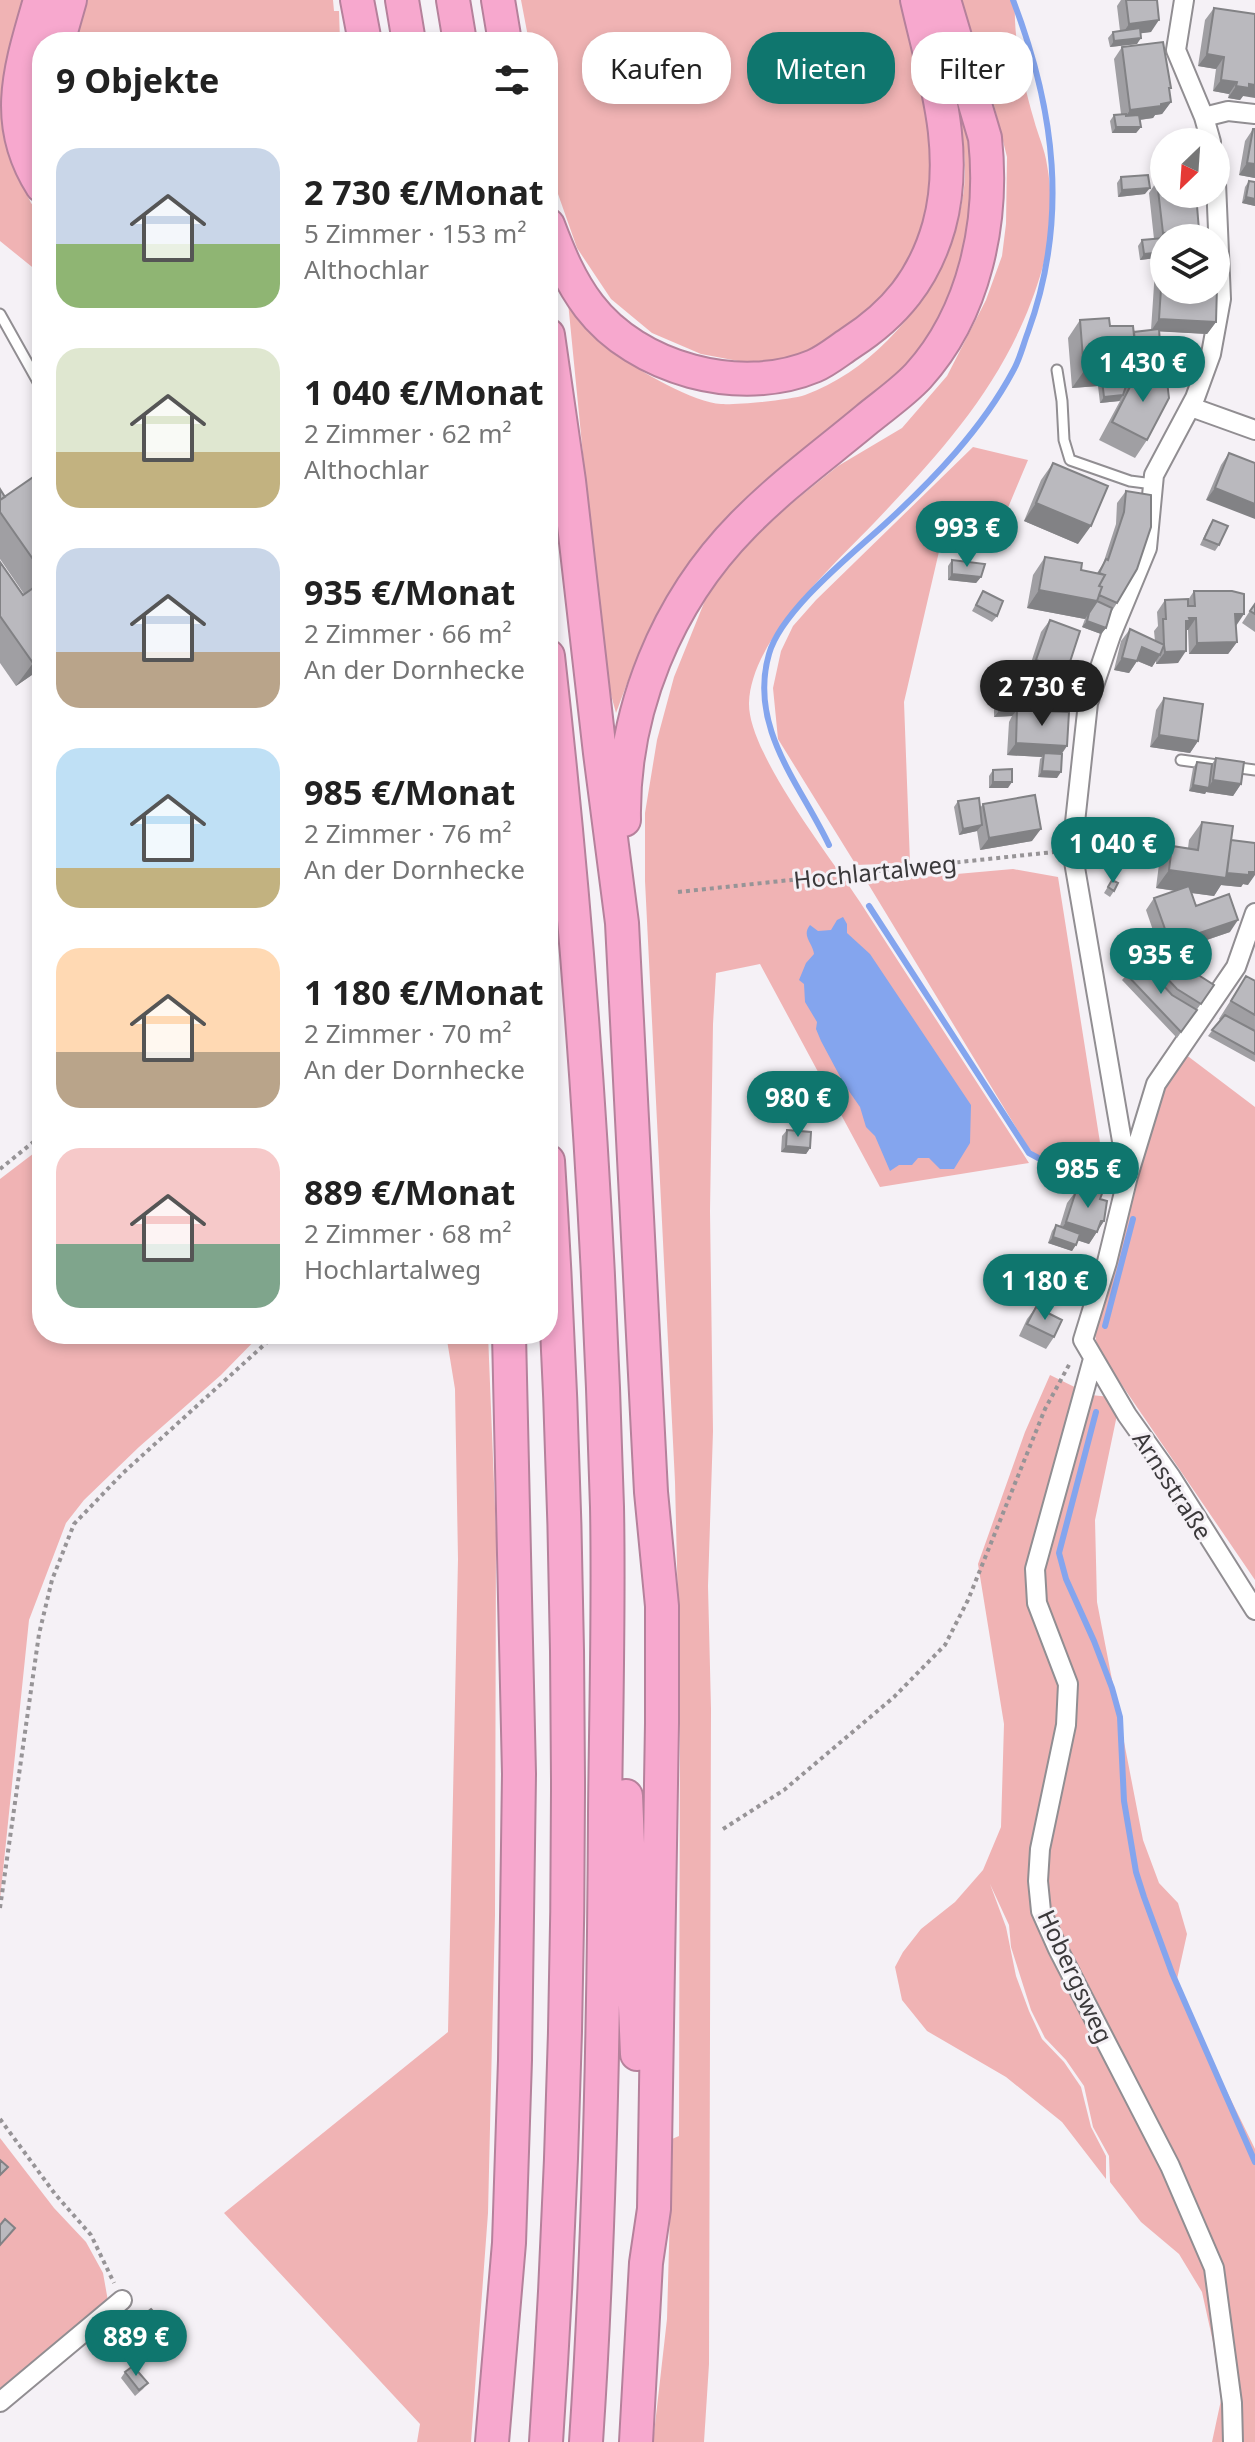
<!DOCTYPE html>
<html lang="de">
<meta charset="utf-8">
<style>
:root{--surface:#fff;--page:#f2f2f2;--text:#222;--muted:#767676;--accent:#0f766e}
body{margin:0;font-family:"Noto Sans",sans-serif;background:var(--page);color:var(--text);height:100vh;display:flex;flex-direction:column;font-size:30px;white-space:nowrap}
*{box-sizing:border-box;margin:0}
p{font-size:26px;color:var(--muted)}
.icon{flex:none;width:44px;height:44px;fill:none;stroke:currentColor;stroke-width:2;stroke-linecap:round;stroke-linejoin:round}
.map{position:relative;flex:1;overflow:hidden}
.panel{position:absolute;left:32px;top:32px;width:526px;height:1312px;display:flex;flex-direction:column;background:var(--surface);border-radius:32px;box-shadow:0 4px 12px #0003}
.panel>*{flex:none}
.banner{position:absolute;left:582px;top:32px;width:552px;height:72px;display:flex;gap:16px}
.needle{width:52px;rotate:205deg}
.fabs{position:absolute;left:1150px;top:128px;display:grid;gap:16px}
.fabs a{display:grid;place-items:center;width:80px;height:80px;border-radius:50%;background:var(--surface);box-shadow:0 4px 12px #0003;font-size:40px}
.price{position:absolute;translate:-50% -68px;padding:0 18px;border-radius:28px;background:var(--accent);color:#fff;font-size:26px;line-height:52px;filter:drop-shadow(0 2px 4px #0008)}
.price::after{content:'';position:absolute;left:50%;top:48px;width:24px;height:18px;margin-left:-12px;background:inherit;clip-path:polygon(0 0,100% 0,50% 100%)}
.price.current{background:#222;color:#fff}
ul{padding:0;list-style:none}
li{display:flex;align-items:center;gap:24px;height:200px;padding:0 24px}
li span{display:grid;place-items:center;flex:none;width:224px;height:160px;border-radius:24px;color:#555}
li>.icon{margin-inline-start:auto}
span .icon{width:96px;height:96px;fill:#fffc;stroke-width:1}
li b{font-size:34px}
h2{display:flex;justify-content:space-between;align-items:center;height:96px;padding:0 24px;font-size:34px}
.chip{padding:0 28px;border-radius:32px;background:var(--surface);box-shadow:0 4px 12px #0003;font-size:28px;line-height:72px}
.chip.current{background:var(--accent);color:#fff}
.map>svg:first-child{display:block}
</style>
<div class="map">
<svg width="1255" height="2442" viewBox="0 0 1255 2442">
<rect width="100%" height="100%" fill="#f5f1f6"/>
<path fill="#f0b3b4" d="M0,0h26l-15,149 9,32 11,22 11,14v58l-42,-34z
M88,0h245l1,11h5l1,31h-264z
M521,0h381l31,128 1,65 -16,63 -16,28 -66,59 -45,16 -37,5 -53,-10 -49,-21 -41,-34 -34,-51 -19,-54 -10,-50v-102h-19z
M928,0l50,150 -12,128 -57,96 -166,129 -41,42 -37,56 -30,61 -19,51 -12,-44 -36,-367c17,17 32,37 50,52 19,17 78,49 103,50 15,1 70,-4 84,-9 86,-31 159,-132 160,-224 0,-57 -23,-116 -37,-171z
M960,0h55c-2,39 8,82 19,120 4,15 11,30 13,45 6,30 4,71 -4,101 -30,107 -94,178 -169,257 -42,44 -123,116 -125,180 -1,50 82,155 111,199 56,87 113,174 169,261l-149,24 -120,-223 -44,9 -3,51 -3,187 3,220 -5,155 3,123 -2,655 -5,78h-51l14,-123 5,-180 7,-3 1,-446 -5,-208 -30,-601v-68l12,-73 17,-63 34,-84 48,-61 82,-66 64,-38 45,-52 39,-76 16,-44 4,-32 1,-67 -17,-68z
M973,447l55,13 -39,93 -48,-10 -37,159 6,161 -54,2 -78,-126 -5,-51 8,-37 12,-25 23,-26z
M1013,869l45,8 47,297c-27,9 -55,-9 -76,-25l-162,-267z
M1185,1054l70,53v473l-157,-230 -4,-20 38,-141 35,-111z
M42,1147v187h219l-40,41 -82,72 -55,53 -18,23 -37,97 -29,280v-721z
M446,1334h42l8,199 -1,382 -7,298 -17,229h-54l3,-18 -196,-211 224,-181 10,-473 -3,-170z
M1050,1375l41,20 19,2 7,18 -22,105 2,82 46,238 16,43 19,20 9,31 -10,45 33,78 45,92v293h-43l9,-42 -8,-58 -11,-50 -23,-38 -38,-32 -31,-40 -1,-26 -16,-29 -9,-41 -18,-26 -21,-22 -14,-28 -20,-63 -2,-22 -19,-41 16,43 10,49 13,35 13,28 22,23 17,25 10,40 15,29v23l-44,-57 -56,-45 -79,-46 -25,-31 -7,-33 8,-15 18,-23 34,-27 28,-32 18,-43 3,-103 -26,-160 47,-132z
M0,2138l54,70 32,34 17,31 5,28 -108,92z"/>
<path fill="#84a5ee" d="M843,917l4,7v9l23,21 101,151 -1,38 -16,26h-14l-11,-11h-11l-6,7h-13l-9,6 -15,-35 -9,-9 -6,-20 -16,-23 -23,-43 -5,-12 1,-7 -12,-20 -1,-18 -5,-4 7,-17 8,-9c-1,-11 -13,-18 -4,-29l8,6 13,-1 6,-10z"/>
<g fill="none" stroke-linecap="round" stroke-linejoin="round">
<path stroke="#84a5ee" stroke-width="6" d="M829,845c-29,-61 -81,-118 -60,-191 12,-43 82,-99 116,-130 48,-44 97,-95 128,-153 7,-12 10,-26 15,-39 41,-113 27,-222 -15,-332
M869,906l160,247 39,21 41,16
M1105,1326l28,-107
M1096,1412l-37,141 7,26 28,62 18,47 8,29 4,84 12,71 8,25 28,76 83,189"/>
<defs>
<path id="service" d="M0,314l42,75
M1057,370l5,31 2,39 6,20 60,21 23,3
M1181,760l74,10"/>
<path id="minor" d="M1184,0l-8,50 28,67 7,25
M1204,117l24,-6 27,3
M1191,407l64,23
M1255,913l-19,54 -80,117 -28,92 -21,86 -24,78 44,75 44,62 84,133
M1128,1176l-56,-326 16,-147 23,-68 36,-87 7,-73 41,-77 16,-44 10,-55 -5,-116
M1093,1359l-58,210 2,34 31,81 -2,41 -26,124 -2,32 3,30 17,38 112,217 44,102 18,135 1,39
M0,2402l122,-102"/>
<path id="motorway" d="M40,0c-19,66 -39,122 2,186
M357,0l8,42
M402,0l7,42
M453,0l7,42
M498,0l7,42
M58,42l12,-42
M548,225c11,29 22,56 41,81 48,63 151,91 225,60 12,-5 24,-15 36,-23 45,-29 74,-64 89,-117 21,-77 -5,-151 -22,-226
M548,335l21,146 31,272 22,170 29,569 11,114v117l-8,486 -8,54 -10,179
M548,656c32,283 51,567 59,851 2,102 -1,204 -2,306 -1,210 -5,420 -19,629
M624,820c-2,-109 43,-218 119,-295 38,-39 82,-71 124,-106 17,-14 36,-27 51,-43 57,-63 76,-155 67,-238l-41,-138
M626,1796l11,258
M492,2442l17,-199 6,-183 4,-286 -10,-440
M546,2442c29,-427 29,-854 2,-1281"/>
</defs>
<use href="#service" stroke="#918e92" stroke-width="13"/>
<use href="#minor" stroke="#918e92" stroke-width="22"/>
<use href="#motorway" stroke="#b5819b" stroke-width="36"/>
<path stroke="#979497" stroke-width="4" stroke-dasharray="4 4" stroke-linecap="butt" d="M678,892l376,-40
M0,1169l42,-34
M723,1829l61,-39 110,-93 51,-52 23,-45 77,-191 25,-46
M0,1908l39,-274 13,-54 22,-56 49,-51 153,-139
M0,2119l55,75 36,41 23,48"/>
<use href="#service" stroke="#fff" stroke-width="9"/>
<use href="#minor" stroke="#fff" stroke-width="18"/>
<use href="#motorway" stroke="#f7a8ce" stroke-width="32"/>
</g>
<path fill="#a09fa3" d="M1121,0h36l-6,32 -11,1 -3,11 -27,3 -2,-9 5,-6 7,-1 -3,-25z
M1214,8l29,88 -3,4 -12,-2 1,-4 -16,-3 3,-22 -18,-3 7,-46z
M1122,47l47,44 2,11 -9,12 -7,1 -2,3 -13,2 1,7 -5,6h-24l-2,-12 4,-6 7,-1 -7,-55z
M1253,129h2v49l-16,-3 6,-34z
M1121,177l24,17 -27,3 -1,-14z
M1157,181l7,57v19l-24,3 -2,-14 4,-6 12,-1 -5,-46z
M1249,181l6,1v24l-13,-3 3,-16z
M1163,258l53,64 -9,12 -48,-3 -12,109 -12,18 -36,-18 21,-39 -20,2 -2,-17 -26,2 -4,-50 12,-18 54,12 17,-2 4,-60z
M1229,453l26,10 -49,37 15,-35z
M1053,463l25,81 -54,-23 17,-41z
M42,471v197l-26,18 -16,-23v-101l23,33 1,-1 -24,-35v-70l5,8z
M1126,491l-9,112 -7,11 -4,14 -5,6 -19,-7 3,-8 -58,-11 6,-33 12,-18 36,13 16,3 6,-9 13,-40 1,-21z
M1213,520l6,25 -4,6 -15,-6 9,-19z
M952,560l29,17 -5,6 -28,-3v-14z
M983,591l14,25 -5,6 -20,-11z
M1194,591l42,35 1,16 -9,12h-39l-1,-24h-2l-8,33 -22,1v-4l-4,7 -15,-6 -8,12 -15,-3 7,-29 9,-12 25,12 -1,-10 4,-5 -1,-14 8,-12h23z
M1255,603v29l-13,-9z
M1050,620l17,51 -9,12 -30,-11 13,-40z
M998,695l25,15 38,44 -4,24 -19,-1 2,-18 2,-2 -35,-2 2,-33 3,-6 -18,1v-16z
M1164,698l34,43 -8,12 -40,-6 6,-37z
M1216,758l25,26 -8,12 -27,-4 -1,2 -16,-3 4,-23 4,-6 15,2z
M993,770l15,18h-19v-12z
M958,801l22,7 3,-4 49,37 -52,9 -3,-19 -18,4 -5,-28z
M1202,822l29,18 17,45 -5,-1 -2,3 -20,-2 -7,11 -23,-3 5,13 34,26 -58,20 17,17 25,16 -37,53 -55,-58 35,-38 -11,-32 8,-12 21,-7 -19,-3 3,-24 13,-18 16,2 1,-8z
M1112,880l2,11 -4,6 -6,-4z
M1246,976l9,5v81l-47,-26 12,-16 -1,-1z
M787,1130l23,18 -4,6 -25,-2 1,-16z
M1091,1187l9,12 4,22 -15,23 -12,-4 -5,11 -24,-8 4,-12 4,-6 4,1 7,-23 9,-12 10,4z
M1036,1307l18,30 -8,12 -27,-13 8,-17z
M165,2325l-2,4 5,7 -8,12 -25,20 13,15 -5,6 -8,7 -14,-18 4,-6 6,-5 -18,-23 8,-12z"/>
<path fill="#828285" d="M1159,20l-8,12 -30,4 8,-12z
M1141,38l-4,6 -27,3 4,-6z
M1207,54l17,3 -8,12 -18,-3z
M1221,80l16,2 -8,12 -16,-3z
M1249,84l6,1v13l-12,-2 -3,4 -12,-2 8,-12z
M1171,102l-9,12 -7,1 -2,3 -31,4 8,-12z
M1116,127h25l-5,6h-24z
M1247,163l8,1v14l-16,-3z
M1150,188l-5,6 -27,3 4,-7z
M1246,197l9,2v7l-13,-3z
M1199,230l-5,8h-30l-10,7 9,-12z
M1164,252v5l-24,3 4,-6z
M1159,319l57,3 -9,12 -56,-3z
M1137,365l-12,18 -23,-3 -4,6 -26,2 12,-17z
M1123,395l-4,6 -19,2 4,-6z
M1215,488l40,16v15l-49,-19z
M1036,503l55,23 -13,18 -54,-23z
M952,574l29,3 -5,6 -28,-3z
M1039,590l58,11 -12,18 -58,-11z
M1235,614h9l-8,12z
M1189,618h7l-8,12h-5l3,-9z
M1087,621l19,7 -5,6 -19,-7z
M1237,642l-9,12h-39l8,-11z
M1142,647l18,8 -8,12 -19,-8z
M1186,651l-8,12 -22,1 9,-12z
M42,656v12l-26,18 17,-23z
M1122,658l15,3 -8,12 -15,-3z
M1036,660l31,11 -9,12 -30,-11z
M1017,710l-5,6 -18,1 5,-6z
M1159,735l39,6 -8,12 -40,-6z
M1016,743l51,3 -8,12 -15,-5 -2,4 -35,-2z
M1042,771l19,1 -4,6 -19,-1z
M1213,780l28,4 -8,12 -27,-4 -1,2 -16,-3 4,-6 15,3z
M993,782h19l-4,6h-19z
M982,825l-5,6 -18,4 4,-6z
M1041,829l-9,12 -52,9 9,-12z
M1169,870l80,2h6v3l-7,10 -5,-1 -2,3 -20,-2 -7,11 -58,-8z
M1238,920l-8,12 -68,23 8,-12z
M786,1146l24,2 -4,6 -25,-2z
M1101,1221h3l-15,23 -31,-10 8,-12z
M1053,1237l23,8 -4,6 -24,-8z
M168,2336l-8,12 -27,21 9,-12z"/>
<path fill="#bab9be" stroke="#828285" stroke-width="2" d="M1126,0h31l2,20 -30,4z
M1214,8l41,6v71l-6,-1v4l-13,-2 1,-4 -16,-2 3,-23 -17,-3z
M1140,28l1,10 -27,3 -1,-9z
M1163,42l8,46h-2l2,14 -10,2v2l-31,4 -8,-63z
M1126,114v2l13,-1 2,12h-25l-2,-12z
M1253,129h2v35l-8,-1z
M1148,175l2,13 -28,2 -1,-13z
M1164,180v14h32l3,36 -36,3 -6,-52z
M1249,181l6,1v17l-9,-2z
M1164,238v14l-20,2 -2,-14z
M1163,258l1,1v31h52v-4h1l-1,36 -57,-3z
M1109,318l1,8h23l4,39 -53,6 -4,-51z
M1159,329l3,44 -26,2 -4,6 -1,-8 6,-8 -3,-33z
M1166,373l3,25 -22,42 -35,-18 24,-47z
M1129,377l-6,18 -19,2 -2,-17z
M1229,453l26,10v41l-40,-16z
M1053,463l55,23 -17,40 -55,-23z
M42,471v101l-42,-60v-12z
M0,489l5,8 -5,3z
M1126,491l25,4v32l-14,42 -20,34 -18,-8 3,-8 -3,-1 6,-11 -6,-2 7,-14 2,1 16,-48z
M1213,520l15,6 -9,19 -15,-6z
M1045,557l37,6 -1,7 24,5 -6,11 3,1 -5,14 -58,-11z
M952,560l33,4 -4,13 -29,-3z
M0,562l23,33 19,-13v74l-9,7 -33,-47z
M983,591l20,10 -6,15 -21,-11z
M1194,591h38l12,3v20h-9l2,28 -40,1 -1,-25h-7l1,3h-4v30l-21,1 -1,-7 -4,10 -18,-8 -5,14 -15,-3 8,-29 34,16 -1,-26h3l-1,-19 23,-1v7h7z
M1097,601l15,7 -6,20 -19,-7 2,-8z
M1255,604v10l-5,-3z
M1050,620l30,11 -13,40 -31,-11z
M1023,694v16l-24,1 -1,-16z
M1164,698l39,6 -5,37 -39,-6z
M1017,710l52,2 -2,34 -51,-3z
M1044,753l18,1 -1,18 -19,-1z
M1216,758l28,4 -3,22 -28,-4z
M1197,762l15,2 -3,24 -16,-3z
M1012,769v13h-19v-12z
M1035,795l6,34 -52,9 -6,-34z
M979,798l3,27 -19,4 -5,-28z
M1202,822l31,4 -7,52 -57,-8 3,-24 26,4z
M1231,840l24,3v29h-6v3l-22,-2z
M1112,880l6,3 -4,8 -6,-4z
M1189,886l7,20 33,-12 9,26 -68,23 -16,-45z
M1160,938l29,31 25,16 -13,19 -24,-15 -33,-35z
M1140,960l32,35 25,15 -16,22 -55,-58z
M1246,976l9,5v34l-24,-14z
M1225,1015l30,16v23l-43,-24z
M787,1130l24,2 -1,16 -24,-2z
M1091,1187l12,4 -3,8 7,2 -3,20h-3l-4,11 -31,-10 10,-31 12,5z
M1056,1225l24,9 -4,11 -23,-8z
M1036,1307l26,13 -8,17 -27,-13z
M0,2160l8,7 -8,8z
M5,2219l10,9 -15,17v-20z
M151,2309l14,16 -3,3 6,8 -26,21 -21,-25z
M133,2366l15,17 -9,7 -14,-18z"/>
<g text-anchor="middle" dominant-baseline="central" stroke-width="6" stroke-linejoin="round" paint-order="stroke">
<g font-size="24" fill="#3b393b" stroke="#f5f1f6">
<text transform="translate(875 871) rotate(-6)">Hochlartalweg</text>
<text transform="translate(1173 1485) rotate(57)">Arnsstraße</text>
<text transform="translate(1076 1976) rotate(65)">Hobergsweg</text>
</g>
</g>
</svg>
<div class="fabs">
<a><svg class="needle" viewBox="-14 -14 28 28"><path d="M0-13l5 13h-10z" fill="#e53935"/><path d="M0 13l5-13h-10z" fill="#767676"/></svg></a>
<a><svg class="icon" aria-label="layers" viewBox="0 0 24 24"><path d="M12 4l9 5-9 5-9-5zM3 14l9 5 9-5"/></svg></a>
</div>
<b class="price" style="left:1143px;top:404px">1 430 €</b>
<b class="price" style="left:967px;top:569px">993 €</b>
<b class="price current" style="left:1042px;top:728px">2 730 €</b>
<b class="price" style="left:1113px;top:885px">1 040 €</b>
<b class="price" style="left:1161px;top:996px">935 €</b>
<b class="price" style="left:798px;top:1139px">980 €</b>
<b class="price" style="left:1088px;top:1210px">985 €</b>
<b class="price" style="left:1045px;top:1322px">1 180 €</b>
<b class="price" style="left:136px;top:2378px">889 €</b>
<div class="banner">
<a class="chip">Kaufen</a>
<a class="chip current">Mieten</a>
<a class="chip">Filter</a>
</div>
<section class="panel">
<h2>9 Objekte<svg class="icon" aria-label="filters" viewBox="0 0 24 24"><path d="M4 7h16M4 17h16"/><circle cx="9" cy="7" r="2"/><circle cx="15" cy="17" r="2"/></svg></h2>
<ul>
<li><span style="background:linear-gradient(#c9d6e8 60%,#8fb573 0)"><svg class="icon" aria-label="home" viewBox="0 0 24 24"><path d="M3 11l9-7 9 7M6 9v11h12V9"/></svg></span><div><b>2 730 €/Monat</b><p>5 Zimmer · 153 m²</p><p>Althochlar</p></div></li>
<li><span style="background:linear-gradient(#dfe7d0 65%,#c2b280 0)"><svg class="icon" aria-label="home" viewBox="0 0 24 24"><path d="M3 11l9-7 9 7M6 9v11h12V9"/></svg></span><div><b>1 040 €/Monat</b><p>2 Zimmer · 62 m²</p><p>Althochlar</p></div></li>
<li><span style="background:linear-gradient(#c9d6e8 65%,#b9a48a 0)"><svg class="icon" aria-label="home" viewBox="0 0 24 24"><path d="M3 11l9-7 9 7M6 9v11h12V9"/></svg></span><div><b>935 €/Monat</b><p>2 Zimmer · 66 m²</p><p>An der Dornhecke</p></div></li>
<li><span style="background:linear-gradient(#bfe0f5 75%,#c2b280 0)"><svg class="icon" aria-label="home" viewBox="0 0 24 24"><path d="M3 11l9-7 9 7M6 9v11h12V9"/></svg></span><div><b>985 €/Monat</b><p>2 Zimmer · 76 m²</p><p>An der Dornhecke</p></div></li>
<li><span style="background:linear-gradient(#ffd9b3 65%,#b9a48a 0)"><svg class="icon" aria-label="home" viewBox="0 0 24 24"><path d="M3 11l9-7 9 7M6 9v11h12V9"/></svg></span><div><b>1 180 €/Monat</b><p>2 Zimmer · 70 m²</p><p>An der Dornhecke</p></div></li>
<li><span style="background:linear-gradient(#f6c9c9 60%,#7fa58c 0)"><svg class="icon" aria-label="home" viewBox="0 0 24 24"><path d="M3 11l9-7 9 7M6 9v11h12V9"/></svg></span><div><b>889 €/Monat</b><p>2 Zimmer · 68 m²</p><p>Hochlartalweg</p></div></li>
</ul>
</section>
</div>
